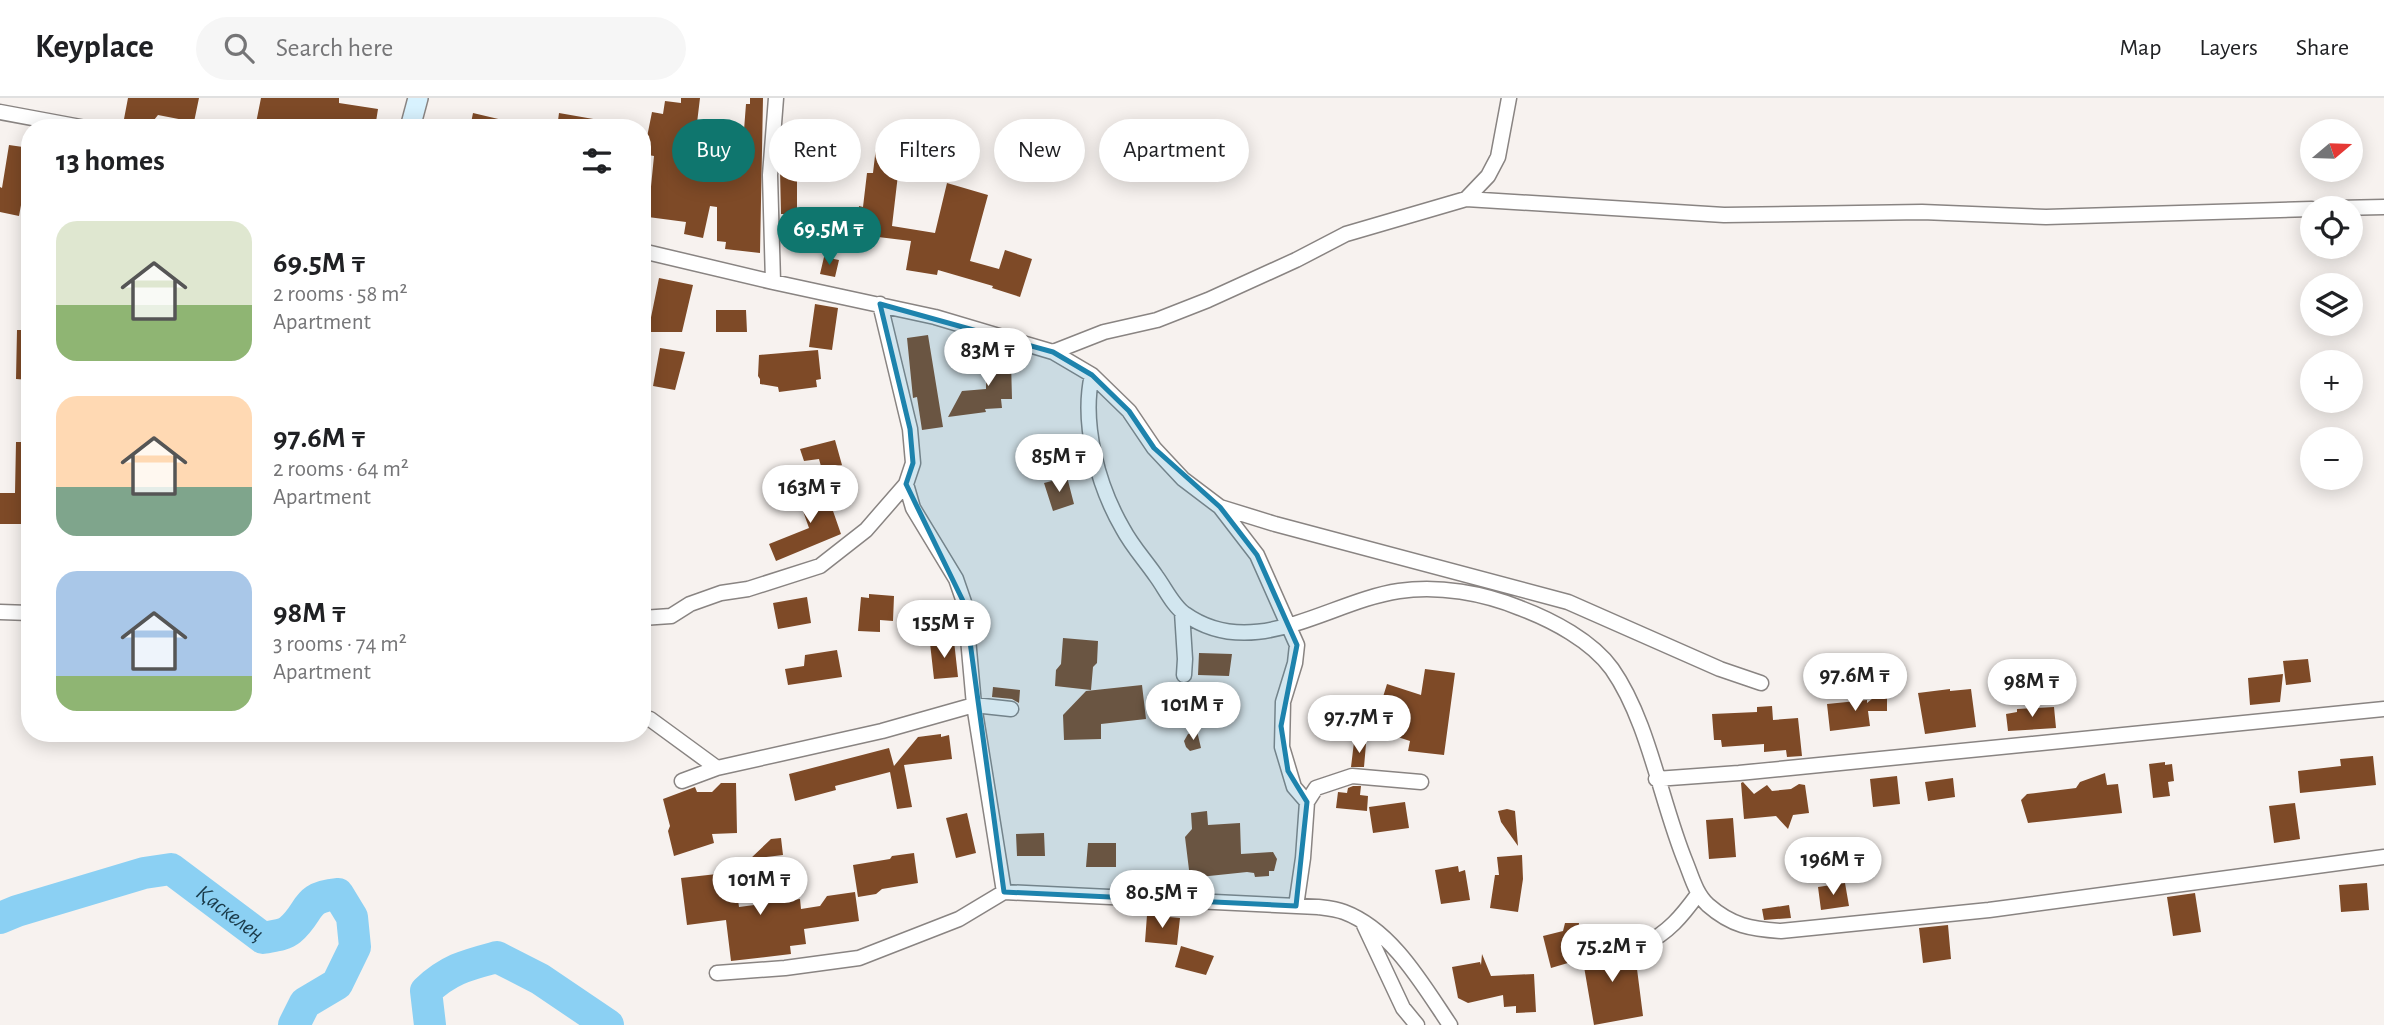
<!DOCTYPE html>
<meta charset="utf-8">
<style>
:root{--surface:#fff;--page:#f6f6f6;--text:#202124;--muted:#757577;--line:#e0e0e0;--accent:#0f766e}
body{margin:0;font-family:"Alegreya Sans",sans-serif;background:var(--page);color:var(--text);height:100vh;display:flex;flex-direction:column;font-size:26px;white-space:nowrap}
*{box-sizing:border-box;margin:0}
p{font-size:23px;color:var(--muted)}
.icon{flex:none;width:38px;height:38px;fill:none;stroke:currentColor;stroke-width:2;stroke-linecap:round;stroke-linejoin:round}
.map{position:relative;flex:1;overflow:hidden}
.side{position:absolute;left:21px;top:21px;width:630px;height:623px;display:flex;flex-direction:column;background:var(--surface);border-radius:28px;box-shadow:0 4px 18px #0003}
.side>*{flex:none}
.hud{position:absolute;left:672px;top:21px;width:665px;height:63px;display:flex;gap:14px}
.needle{width:46px;rotate:71deg}
.tools{position:absolute;left:2300px;top:21px;display:grid;gap:14px}
.tools a{display:grid;place-items:center;width:63px;height:63px;border-radius:50%;background:var(--surface);box-shadow:0 4px 18px #0003;font-size:35px}
.price{position:absolute;translate:-50% -60px;padding:0 16px;border-radius:24px;background:#fff;color:#222;font-size:23px;line-height:46px;filter:drop-shadow(0 2px 4px #0008)}
.price::after{content:'';position:absolute;left:50%;top:42px;width:21px;height:16px;margin-left:-10px;background:inherit;clip-path:polygon(0 0,100% 0,50% 100%)}
.price.active{background:var(--accent);color:#fff}
ul{padding:0;list-style:none}
li{display:flex;align-items:center;gap:21px;height:175px;padding:0 35px}
li span{display:grid;place-items:center;flex:none;width:196px;height:140px;border-radius:21px;color:#555}
li>.icon{margin-inline-start:auto}
span .icon{width:84px;height:84px;fill:#fffc;stroke-width:1}
li b{font-size:30px}
h2{display:flex;justify-content:space-between;align-items:center;height:84px;padding:0 35px;font-size:30px}
.tag{padding:0 24px;border-radius:32px;background:var(--surface);box-shadow:0 4px 18px #0003;font-size:24px;line-height:63px}
.tag.active{background:var(--accent);color:#fff}
header{display:flex;align-items:center;gap:42px;box-sizing:border-box;height:98px;padding:0 35px;background:var(--surface);border-bottom:2px solid var(--line)}
header strong{font-size:33px}
nav{display:flex;gap:38px;margin-inline-start:auto;font-size:24px}
.search{width:490px;height:63px;background:var(--page);display:flex;align-items:center;gap:18px;box-sizing:border-box;padding:0 24px;border-radius:38px;color:var(--muted);font-size:26px}
.map>svg:first-child{display:block}
</style>
<header>
<strong>Keyplace</strong>
<div class="search"><svg class="icon" aria-label="search" viewBox="0 0 24 24"><circle cx="10" cy="10" r="6"/><path d="M15 15l6 6"/></svg>Search here</div>
<nav><a>Map</a><a>Layers</a><a>Share</a></nav>
</header>
<div class="map">
<svg width="2384" height="927" viewBox="0 0 2384 927">
<rect width="100%" height="100%" fill="#f7f2ef"/>
<g fill="none" stroke-linecap="round" stroke-linejoin="round">
<g stroke="#8bd0f3" stroke-width="32">
<path id="s1" d="M0,820l17,-7 127,-38 27,-4 92,69c9,-2 21,-3 27,-8 22,-19 13,-33 48,-36l14,23 3,30 -18,37 -32,19 -11,22"/>
<path d="M430,927l-4,-34c23,-22 41,-26 71,-34l43,22 68,46"/>
</g>
</g>
<path fill="#7e4a27" d="M128,0h71l-5,24 -36,-7 -8,10 -26,-6z
M261,0h78v5l39,6 -3,19h-120z
M681,0h19l-3,25 9,1v5h3l-1,42 28,1v-42h8l2,-26h4v-6h13l-3,155 -35,-4 1,-7 -9,-1v-34l-7,-1 -7,32 -19,-4 2,-12 -38,-5 6,-61 -6,-1v-4l-6,-1v-14l5,1 5,-25 11,2 2,-13 16,2z
M473,15l38,9 -1,6h-40z
M559,15l40,7v8h-42z
M9,47l21,3v31l-4,-1 -7,38 -19,-4v-25l2,1z
M876,49l25,2 -9,77 43,7 12,-50 41,12 -18,66 29,8 6,-19 27,9 -12,38 -28,-9 1,-2 -55,-16 -1,5 -31,-5 5,-29 -41,-5v3l-14,-2 3,-31 4,1 4,-34h6z
M780,72h13v3h4v41h-16z
M802,119l40,8 -2,11 -41,-5z
M824,159l15,3 -4,17 -15,-3z
M659,180l34,7 -11,47h-34z
M815,206l23,4 -6,42 -23,-3z
M716,212h30l1,22h-31z
M17,232h13v50l-14,-1z
M928,237l15,92 -21,3 -5,-33 -4,1 -6,-60z
M660,250l25,4 -10,38 -22,-4z
M818,252l3,29 -5,1 1,7 -38,5 -1,-5 -18,-3v-5l-2,-3 1,-21z
M1005,254v10h6l1,37h-11l1,9 -17,1 1,3 -38,5 14,-26 24,-2v-36z
M835,342l7,25 -20,5 -3,-11 -15,2 -4,-12z
M16,344h14v82h-30v-31h15z
M1067,379l7,27 -21,7 -9,-28z
M824,387l17,49 -65,27 -7,-17 40,-16 -12,-34z
M869,496l25,2 -1,25 -13,-1v12l-22,-1 3,-34 8,1z
M807,499l4,26 -33,6 -5,-26z
M1063,540l35,3 -1,22 -4,4 -2,23 -36,-4 1,-16 5,-6z
M954,543l4,36 -24,2 -4,-36z
M837,552l5,27 -54,8 -3,-16 19,-3 1,-11z
M1199,555l33,1 -3,22 -31,-1z
M2308,561l3,23 -25,3 -3,-24z
M1425,571l30,4 -11,82 -36,-4 2,-10 -37,-12 14,-45 34,11z
M2283,576l-3,28 -30,3 -2,-27z
M1142,587l4,34 -45,5v15l-37,1 -1,-25 23,-24z
M993,589l27,3 -1,13 -7,-4 -20,-2z
M1950,591v2l21,-2 5,38 -51,7 -7,-41z
M1878,596h9v17h-19l2,15 -40,5 -3,-27 40,-4v3z
M1772,608l1,14 25,-2 4,38 -15,1 -1,-7 -22,2v-8l-42,3 -1,-7h-7l-2,-26 45,-2v-5z
M2054,609l2,21 -48,3 -2,-17 11,-2v-3z
M1197,633l4,17 -11,3 -4,-4 -2,-6 4,-7z
M941,636v3l8,-2 3,24 -48,6 8,42 -15,2 -7,-37 -55,14 1,4 -41,11 -6,-27 100,-26 5,18 24,-29z
M1354,644l12,2 -2,23h-13z
M2373,658l3,29 -76,8 -2,-22 43,-5 -1,-7z
M2165,664v3l7,-1 2,17 -6,1 2,14 -17,2 -4,-34z
M2105,675l2,12 11,-1 4,29 -94,10 -7,-23 6,-6 49,-6 4,-6z
M1897,678l3,28 -27,3 -3,-28z
M1953,680l2,19 -27,4 -3,-19z
M1743,684l11,12 13,-9 5,6 19,-2 8,-5 6,1 4,28 -16,2 -5,14 -12,-13 -32,3 -3,-36z
M721,685h15l1,50 -25,1 2,9 -40,13 -6,-25 2,-5 -7,-27 32,-12 2,5h15z
M1353,688h8l-1,9 8,1 -1,15 -31,-3 2,-16 9,1 1,-5z
M1405,704l4,26 -36,5 -4,-26z
M2295,705l5,36 -26,4 -5,-37z
M1507,711l8,2 3,35 -17,-24 -3,-11z
M1207,713l1,14 32,-2 1,31 32,-2 4,7 -3,12h-5v5l-14,1 -1,-4 -7,-1 -57,6 -5,-41 7,-8 -1,-16z
M967,715l9,40 -20,5 -10,-40z
M1733,720l3,39 -27,2 -3,-39z
M1044,735l1,23h-28l-1,-22z
M781,740l2,17 -33,4 21,-20z
M1088,745h28v24h-30z
M914,755l4,30 -36,6 -6,5 -18,3 -5,-32 37,-6 2,-3z
M1522,757l1,24 -5,33 -28,-4 5,-33h4l-2,-18z
M1458,768l1,6 6,-2 5,30 -29,4 -6,-34z
M717,776l1,2 14,-2 3,5 4,28 61,-8 1,10 19,-3 7,-10 28,-4 4,29 -55,8 2,15 -16,2 1,8 -60,7 -5,-41 -39,5 -6,-47z
M1845,785l4,23 -28,4 -3,-23z
M2367,785l2,27 -28,2 -2,-27z
M2195,795l6,39 -28,4 -6,-39z
M1789,807l2,13 -27,2 -2,-11z
M1147,817l33,3 -3,27 -32,-3z
M1565,825h14l-1,37 -27,8 -8,-32 20,-5z
M1948,827l3,34 -28,4 -4,-35z
M1625,843l5,29 7,-1 6,47 -49,9 -13,-76z
M1181,848l33,10 -8,19 -31,-8z
M1482,856l9,22 43,-2 2,38 -20,1v-7l-12,1 -1,-12 -35,8 -10,-5 -6,-31 28,-5 1,3z"/>
<g fill="none" stroke-linecap="round" stroke-linejoin="round">
<defs>
<path id="street" d="M0,14l86,16
M1466,101l22,-23 10,-19 11,-59
M2337,110l47,-1
M642,153l131,31 162,35 118,35 39,23 37,36 25,37 29,31 37,28 37,48 40,90 -2,18 -12,39 -1,45 12,40 13,15
M773,184l-3,-107 6,-77
M1053,254l51,-20 53,-12 51,-20 88,-40 50,-26 120,-35 258,16 198,-3 124,5 266,-8
M1092,277c-11,49 6,111 31,154 9,17 22,31 33,47 9,12 17,30 29,38 69,49 145,-13 214,-23 40,-6 84,2 121,17 32,12 72,33 92,61 37,53 49,134 74,194 6,15 10,31 22,42 24,21 43,24 73,26l208,-21 395,-53
M906,386l7,24 43,71 9,26 9,100 30,187
M1220,409l55,17 293,78 152,67 41,14
M0,514l30,1
M1182,514l3,47 -1,16
M642,520l29,-2 19,-12 31,-11 27,-4 72,-23 46,-36 40,-46 7,-21 -3,-34 -30,-125
M650,621l67,49
M1656,681l83,-6 645,-64
M682,683l35,-13 165,-37 92,-26 37,4
M1296,808l7,-48 4,-56 9,-14 36,-12 69,6
M1364,827l39,83 14,17
M1643,847c25,-12 39,-29 55,-51
M717,875l68,-5 74,-10 100,-39 45,-27 314,15c8,1 18,2 26,5 48,18 79,73 106,113"/>
<path id="secondary" d="M410,30l8,-30"/>
</defs>
<use href="#street" stroke="#898482" stroke-width="17"/>
<use href="#secondary" stroke="#898482" stroke-width="22"/>
<use href="#street" stroke="#fff" stroke-width="14"/>
<use href="#secondary" stroke="#d8f2fe" stroke-width="19"/>
</g>
<path fill="#1d83ad" fill-opacity="0.2" stroke="#1d83ad" stroke-width="5" stroke-linejoin="round" d="M880,206l173,48 39,23 37,36 25,37 66,59 37,48 40,90 -16,81 7,45 19,31 -11,104 -292,-14 -39,-287 -59,-121 7,-21 -3,-34z"/>
<g text-anchor="middle" dominant-baseline="central" stroke-width="7" stroke-linejoin="round" paint-order="stroke">
<g font-size="23" font-style="italic" fill="#1a3a49" stroke="#fff">
<text stroke="none"><textPath href="#s1" startOffset="252">Қаскелең</textPath></text>
</g>
</g>
</svg>
<div class="tools">
<a><svg class="needle" viewBox="-14 -14 28 28"><path d="M0-13l5 13h-10z" fill="#e53935"/><path d="M0 13l5-13h-10z" fill="#757577"/></svg></a>
<a><svg class="icon" aria-label="locate" viewBox="0 0 24 24"><circle cx="12" cy="12" r="6"/><path d="M12 2v4M12 18v4M2 12h4M18 12h4"/></svg></a>
<a><svg class="icon" aria-label="layers" viewBox="0 0 24 24"><path d="M12 4l9 5-9 5-9-5zM3 14l9 5 9-5"/></svg></a>
<a>+</a>
<a>−</a>
</div>
<b class="price active" style="left:829px;top:169px">69.5M ₸</b>
<b class="price" style="left:988px;top:290px">83M ₸</b>
<b class="price" style="left:1059px;top:396px">85M ₸</b>
<b class="price" style="left:810px;top:427px">163M ₸</b>
<b class="price" style="left:944px;top:562px">155M ₸</b>
<b class="price" style="left:1855px;top:615px">97.6M ₸</b>
<b class="price" style="left:2032px;top:621px">98M ₸</b>
<b class="price" style="left:1193px;top:644px">101M ₸</b>
<b class="price" style="left:1359px;top:657px">97.7M ₸</b>
<b class="price" style="left:1833px;top:799px">196M ₸</b>
<b class="price" style="left:760px;top:819px">101M ₸</b>
<b class="price" style="left:1162px;top:832px">80.5M ₸</b>
<b class="price" style="left:1612px;top:886px">75.2M ₸</b>
<div class="hud">
<a class="tag active">Buy</a>
<a class="tag">Rent</a>
<a class="tag">Filters</a>
<a class="tag">New</a>
<a class="tag">Apartment</a>
</div>
<section class="side">
<h2>13 homes<svg class="icon" aria-label="filters" viewBox="0 0 24 24"><path d="M4 7h16M4 17h16"/><circle cx="9" cy="7" r="2"/><circle cx="15" cy="17" r="2"/></svg></h2>
<ul>
<li><span style="background:linear-gradient(#dfe7d0 60%,#8fb573 0)"><svg class="icon" aria-label="home" viewBox="0 0 24 24"><path d="M3 11l9-7 9 7M6 9v11h12V9"/></svg></span><div><b>69.5M ₸</b><p>2 rooms · 58 m²</p><p>Apartment</p></div></li>
<li><span style="background:linear-gradient(#ffd9b3 65%,#7fa58c 0)"><svg class="icon" aria-label="home" viewBox="0 0 24 24"><path d="M3 11l9-7 9 7M6 9v11h12V9"/></svg></span><div><b>97.6M ₸</b><p>2 rooms · 64 m²</p><p>Apartment</p></div></li>
<li><span style="background:linear-gradient(#a9c7e8 75%,#8fb573 0)"><svg class="icon" aria-label="home" viewBox="0 0 24 24"><path d="M3 11l9-7 9 7M6 9v11h12V9"/></svg></span><div><b>98M ₸</b><p>3 rooms · 74 m²</p><p>Apartment</p></div></li>
</ul>
</section>
</div>
